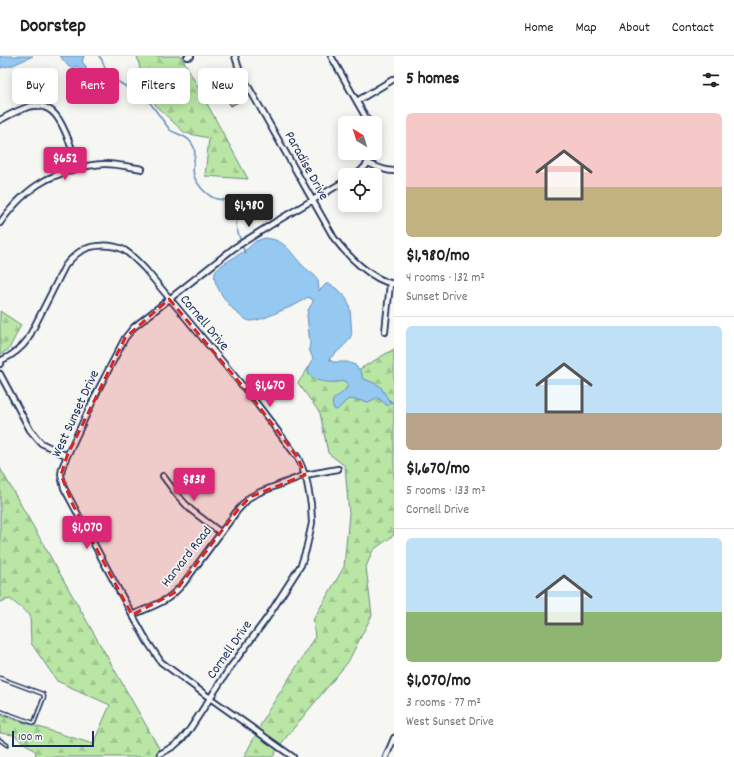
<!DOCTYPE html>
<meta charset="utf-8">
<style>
:root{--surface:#fff;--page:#f6f6f6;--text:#222;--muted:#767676;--line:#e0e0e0;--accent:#db2777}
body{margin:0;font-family:Dekko,sans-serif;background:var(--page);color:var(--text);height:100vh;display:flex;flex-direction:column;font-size:15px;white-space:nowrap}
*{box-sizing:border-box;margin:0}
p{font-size:13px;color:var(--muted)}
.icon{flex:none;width:22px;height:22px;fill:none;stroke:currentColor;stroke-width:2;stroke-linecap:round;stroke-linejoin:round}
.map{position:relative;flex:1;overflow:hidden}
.side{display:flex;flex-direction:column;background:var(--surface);width:340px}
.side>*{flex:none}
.top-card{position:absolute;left:12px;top:12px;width:322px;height:36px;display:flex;gap:8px}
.needle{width:26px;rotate:322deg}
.fabs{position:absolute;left:338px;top:60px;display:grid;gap:8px}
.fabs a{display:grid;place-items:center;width:44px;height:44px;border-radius:6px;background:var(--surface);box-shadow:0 2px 10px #0003;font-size:20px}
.scale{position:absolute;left:12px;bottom:10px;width:82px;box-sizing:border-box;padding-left:4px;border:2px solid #1b2f5e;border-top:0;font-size:11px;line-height:14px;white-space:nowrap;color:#1b2f5e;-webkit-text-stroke:3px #f6f6f2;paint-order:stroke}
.price{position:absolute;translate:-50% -34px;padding:0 9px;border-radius:4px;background:var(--accent);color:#fff;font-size:13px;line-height:26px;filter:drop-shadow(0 1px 2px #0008)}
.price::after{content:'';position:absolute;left:50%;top:24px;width:12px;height:9px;margin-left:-6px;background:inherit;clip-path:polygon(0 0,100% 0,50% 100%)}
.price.on{background:#222;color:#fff}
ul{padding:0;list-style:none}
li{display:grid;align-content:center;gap:8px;height:212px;padding:0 12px}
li+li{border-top:1px solid var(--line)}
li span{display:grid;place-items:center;height:124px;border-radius:6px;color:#555}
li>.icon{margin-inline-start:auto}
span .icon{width:72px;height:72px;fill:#fffc;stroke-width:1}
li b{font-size:17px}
h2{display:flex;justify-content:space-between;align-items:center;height:48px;padding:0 12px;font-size:17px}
.chip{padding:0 14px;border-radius:6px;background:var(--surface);box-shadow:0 2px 10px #0003;font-size:14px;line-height:36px}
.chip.on{background:var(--accent);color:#fff}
header{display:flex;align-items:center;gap:24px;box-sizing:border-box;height:56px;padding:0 20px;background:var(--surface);border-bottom:1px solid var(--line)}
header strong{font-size:19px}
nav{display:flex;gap:22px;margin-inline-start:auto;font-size:14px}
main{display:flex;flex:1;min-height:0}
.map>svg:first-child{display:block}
</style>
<header>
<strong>Doorstep</strong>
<nav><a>Home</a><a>Map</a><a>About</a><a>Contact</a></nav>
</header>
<main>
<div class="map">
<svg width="394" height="701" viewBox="0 0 394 701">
<defs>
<pattern id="forest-firs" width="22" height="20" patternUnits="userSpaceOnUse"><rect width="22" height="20" fill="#b9e6a4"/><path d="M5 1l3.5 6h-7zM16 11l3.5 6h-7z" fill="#9ec690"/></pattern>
<pattern id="building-cross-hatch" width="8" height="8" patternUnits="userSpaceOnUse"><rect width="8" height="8" fill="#e7c598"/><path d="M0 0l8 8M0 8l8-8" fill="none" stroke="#c6aa85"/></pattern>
</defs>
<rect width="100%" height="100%" fill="#f6f6f2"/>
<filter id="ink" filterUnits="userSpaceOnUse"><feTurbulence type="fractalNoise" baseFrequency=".025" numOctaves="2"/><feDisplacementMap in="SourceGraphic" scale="8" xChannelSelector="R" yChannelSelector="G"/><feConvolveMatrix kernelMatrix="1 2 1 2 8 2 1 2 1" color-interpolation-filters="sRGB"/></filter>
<g filter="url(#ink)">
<path fill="url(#forest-firs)" stroke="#6a8a81" d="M137,0h44l67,123 -43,-3 4,-38 -24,-5 -27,-25 -13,-18z
M0,255l21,14 -12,24 -9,6z
M394,293v186l-21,15 -7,17 6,48 -24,47 -60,73 -11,14 -4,8h-29l24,-46 47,-73 -2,-18 31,-53 5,-53 -4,-48 -17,-13 -8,-40 -22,-30 11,-16 51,2z
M0,412l164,289h-129l1,-5 -22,-17 -14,-2v-18l93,29 17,-39 -53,-24 -26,-38 -1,-28 -20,-16 -10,3z"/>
<path fill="#95c9f2" stroke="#648bb7" d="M0,0h33l-20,9 -13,3z
M60,0h24l-2,6 4,4v3l-2,1h-4l-3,-4 -4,2 -4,-1z
M265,182c21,2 24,13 37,27 4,4 10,8 14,12l2,3 1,11 7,-7h3c19,11 21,17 22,38 0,5 2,12 -1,16 -2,5 -15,16 -20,20l-1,1 4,3h14l8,3 7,8v5l2,1 10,4 6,3 10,16v2l-2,2c-4,-2 -6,-7 -11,-8l-9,4 -17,-3 -4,1 -10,10 -3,-1c-7,-13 10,-12 14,-24l-3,-4c-3,0 -6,1 -9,1 -8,1 -28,-1 -28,-11 0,-4 4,-8 5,-12l-4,-10 1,-5 -3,-29 1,-5 5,-8v-2l-5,-3c-4,2 -7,5 -11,7 -4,2 -9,4 -14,6 -10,4 -21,10 -32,11 -12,0 -41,-36 -36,-48 3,-8 23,-17 29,-22 5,-3 8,-7 12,-10 3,-1 6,-2 9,-3z"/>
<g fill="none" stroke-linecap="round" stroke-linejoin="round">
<path stroke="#648bb7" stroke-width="1.5" d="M99,0l3,4 4,11 2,3 4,4 36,22 22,30c6,4 14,5 19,10 12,12 1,23 5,36 1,4 5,9 8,13 4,4 9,9 15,10 7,2 18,-1 22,7 4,5 -2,12 -3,17 0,6 3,13 5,18
M242,189l3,8
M389,344l5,4"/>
</g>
<path fill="url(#building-cross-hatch)" stroke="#1b2f5e" d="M230,33l8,13 -7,4 -8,-13z"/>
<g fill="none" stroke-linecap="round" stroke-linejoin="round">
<defs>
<path id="lane" d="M0,622l43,16 1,3 -10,26 -34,-12
M0,684l7,5"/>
<path id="street" d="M235,0l5,16 94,166c13,17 37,42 60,46
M331,0l38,67
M187,1l4,-1
M357,45l37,-22
M0,64c9,-5 19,-10 28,-13 25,-7 34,16 41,34 3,9 7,18 10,26
M368,107c8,4 17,8 26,8
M355,119c9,-5 14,-12 17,-22
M0,167c12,-17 26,-32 44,-42 8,-5 17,-7 25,-10 12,-4 24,-7 36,-7 12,0 25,3 37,5
M385,276l5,-48
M0,308l2,-4c11,-5 19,-11 26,-21l37,-73c5,-6 10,-12 16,-15 12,-7 31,-7 43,-1 8,5 14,12 21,19l106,127 47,62 4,9 5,15 4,22 1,19 -6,27 -5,15 -34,53 -38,51 -39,60 -8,10 -8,7 -14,8
M0,318l30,56 11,13 26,13
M163,420l15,20 13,14 29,22
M132,559c11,-5 23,-9 33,-15 7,-4 12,-10 18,-16l54,-73 13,-14 10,-5 45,-17 33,-6
M293,701l-83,-59 -49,-36 -14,-21 -30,-54 -53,-99 -3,-13 1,-7 5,-12 31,-66 27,-52 9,-11 100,-79 43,-27 68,-40
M386,701l8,-19"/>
</defs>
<use href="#lane" stroke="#1b2f5e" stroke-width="5"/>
<use href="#street" stroke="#1b2f5e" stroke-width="8"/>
<use href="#lane" stroke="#f6f6f2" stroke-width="2"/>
<use href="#street" stroke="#f6f6f2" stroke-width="4.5"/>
</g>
</g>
<path fill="#d62828" fill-opacity="0.2" stroke="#d62828" stroke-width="3" stroke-dasharray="8 5" stroke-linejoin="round" d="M169,243l82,97 47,62 7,17 -55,22 -13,14 -63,82 -42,22 -60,-112 -11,-28 6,-19 58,-118z"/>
<g text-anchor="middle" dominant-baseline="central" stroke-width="3.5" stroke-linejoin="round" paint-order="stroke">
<g font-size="14" fill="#1b2f5e" stroke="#f6f6f2">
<text transform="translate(306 110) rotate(61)">Paradise Drive</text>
<text transform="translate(204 267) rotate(50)">Cornell Drive</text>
<text transform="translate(76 358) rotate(-65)">West Sunset Drive</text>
<text transform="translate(187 501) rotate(-52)">Harvard Road</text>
<text transform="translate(230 594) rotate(-55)">Cornell Drive</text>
</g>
</g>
</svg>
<div class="fabs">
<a><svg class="needle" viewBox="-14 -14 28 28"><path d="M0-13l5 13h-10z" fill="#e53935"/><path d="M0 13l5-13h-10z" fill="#767676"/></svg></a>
<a><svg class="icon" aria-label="locate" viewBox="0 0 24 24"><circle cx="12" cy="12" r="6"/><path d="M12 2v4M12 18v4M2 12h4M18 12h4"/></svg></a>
</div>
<div class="scale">100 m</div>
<b class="price" style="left:65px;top:125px">$652</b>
<b class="price on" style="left:249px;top:172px">$1,980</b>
<b class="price" style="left:270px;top:352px">$1,670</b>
<b class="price" style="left:194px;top:446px">$838</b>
<b class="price" style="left:87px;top:494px">$1,070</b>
<div class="top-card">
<a class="chip">Buy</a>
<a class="chip on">Rent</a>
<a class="chip">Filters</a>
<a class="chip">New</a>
</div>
</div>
<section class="side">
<h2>5 homes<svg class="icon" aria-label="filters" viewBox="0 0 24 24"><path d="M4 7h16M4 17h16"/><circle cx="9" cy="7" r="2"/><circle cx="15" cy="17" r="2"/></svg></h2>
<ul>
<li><span style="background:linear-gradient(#f6c9c9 60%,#c2b280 0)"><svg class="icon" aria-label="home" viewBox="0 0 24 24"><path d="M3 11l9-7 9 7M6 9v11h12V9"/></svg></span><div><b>$1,980/mo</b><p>4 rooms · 132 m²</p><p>Sunset Drive</p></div></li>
<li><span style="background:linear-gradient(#bfe0f5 70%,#b9a48a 0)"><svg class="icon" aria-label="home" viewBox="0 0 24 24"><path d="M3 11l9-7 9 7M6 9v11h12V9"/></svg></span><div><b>$1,670/mo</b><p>5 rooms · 133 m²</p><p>Cornell Drive</p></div></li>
<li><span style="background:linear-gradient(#bfe0f5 60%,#8fb573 0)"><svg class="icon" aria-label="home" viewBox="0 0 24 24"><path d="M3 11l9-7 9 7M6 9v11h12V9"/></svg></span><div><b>$1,070/mo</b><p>3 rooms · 77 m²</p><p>West Sunset Drive</p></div></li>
</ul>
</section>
</main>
